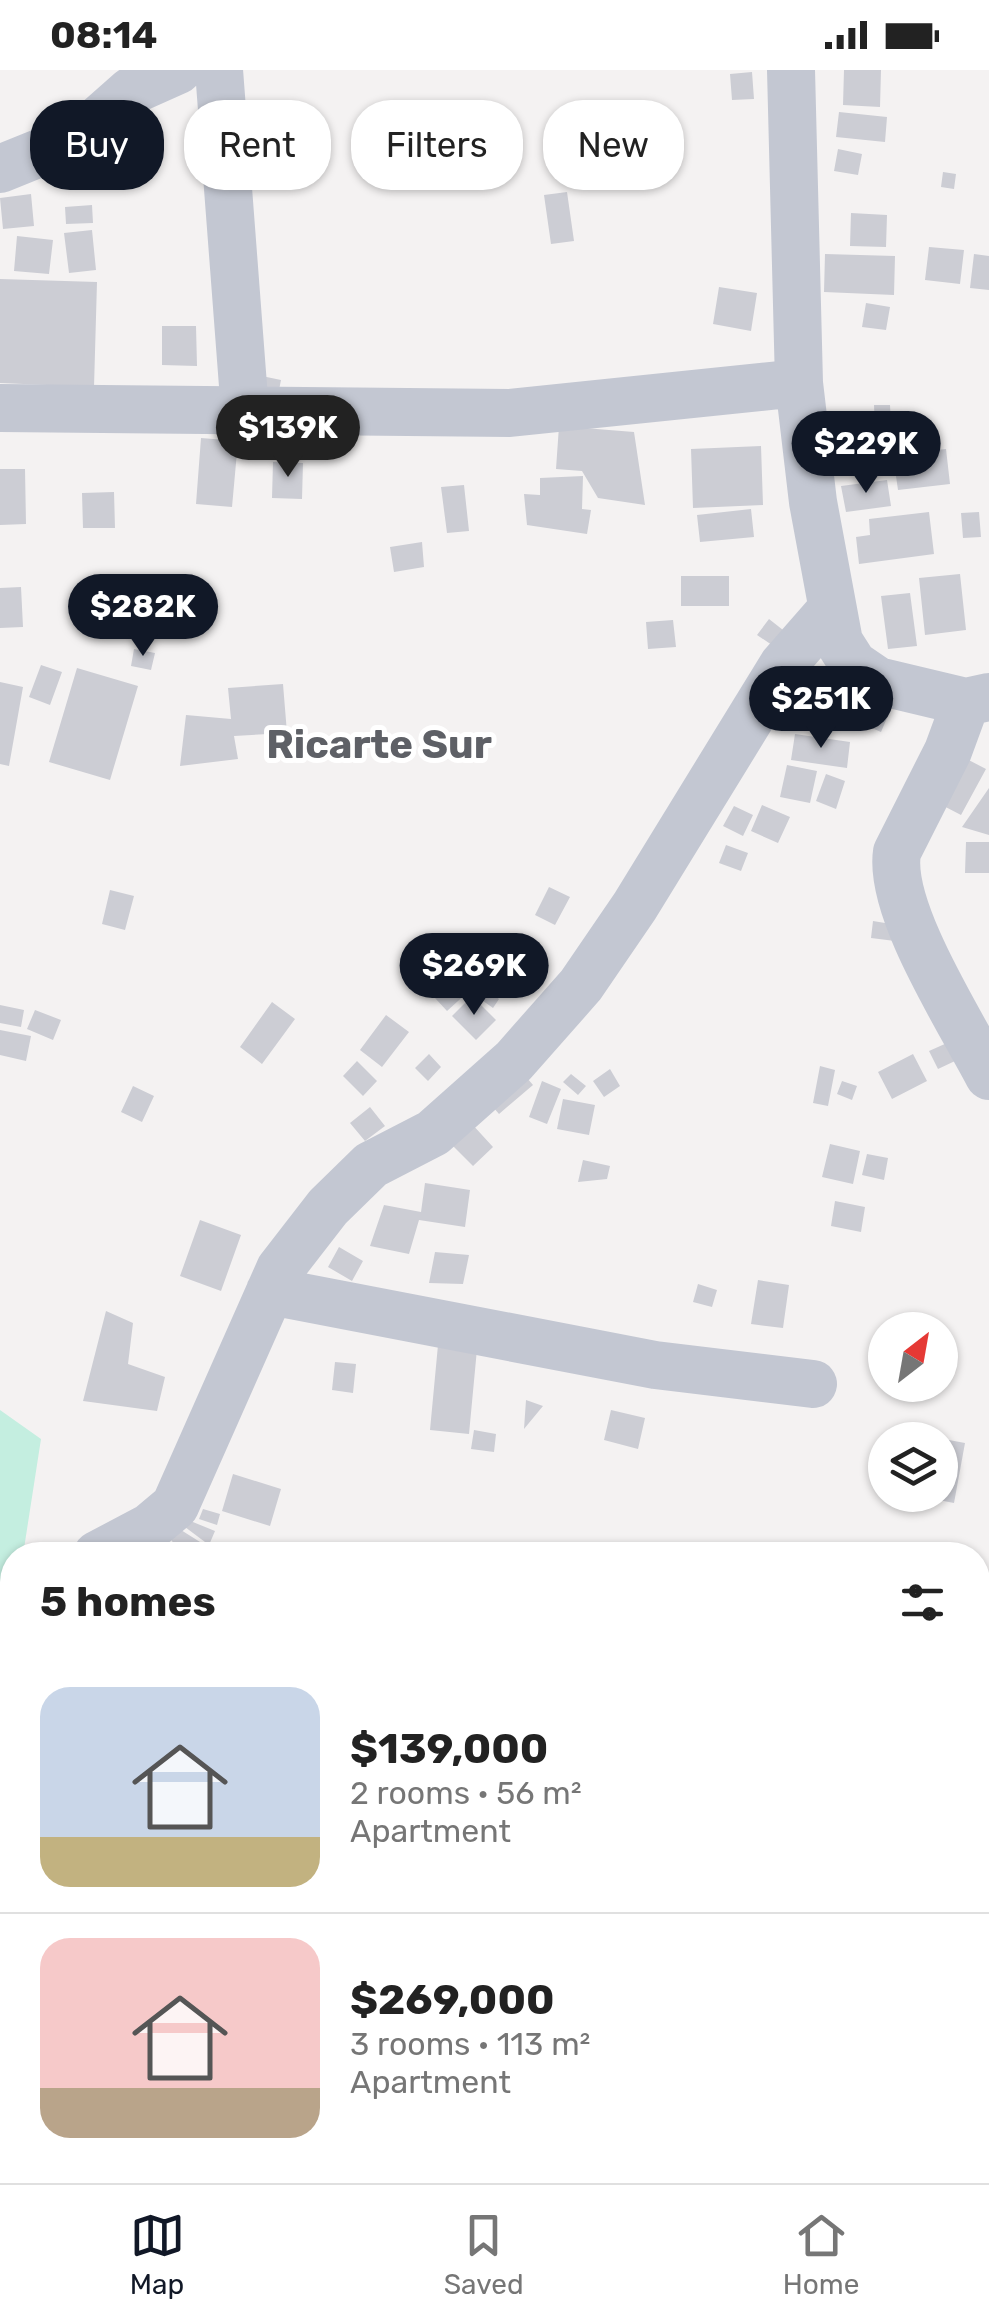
<!DOCTYPE html>
<meta charset="utf-8">
<style>
:root{--surface:#fff;--page:#f6f6f6;--text:#222;--muted:#767676;--line:#e0e0e0;--accent:#111827}
body{margin:0;font-family:Rubik,sans-serif;background:var(--page);color:var(--text);height:100vh;display:flex;flex-direction:column;font-size:38px;white-space:nowrap}
*{box-sizing:border-box;margin:0}
p{font-size:32px;color:var(--muted)}
.icon{flex:none;width:55px;height:55px;fill:none;stroke:currentColor;stroke-width:2;stroke-linecap:round;stroke-linejoin:round}
.map{position:relative;flex:1;overflow:hidden}
.panel{position:absolute;left:0px;top:1472px;width:990px;height:642px;display:flex;flex-direction:column;background:var(--surface);border-radius:40px 40px 0 0;box-shadow:0 2px 8px #0004}
.panel>*{flex:none}
.hud{position:absolute;left:30px;top:30px;width:930px;height:90px;display:flex;gap:20px}
.needle{width:65px;rotate:31deg}
.fabs{position:absolute;left:868px;top:1242px;display:grid;gap:20px}
.fabs a{display:grid;place-items:center;width:90px;height:90px;border-radius:50%;background:var(--surface);box-shadow:0 2px 8px #0004;font-size:50px}
.price{position:absolute;translate:-50% -85px;padding:0 22px;border-radius:35px;background:var(--accent);color:#fff;font-size:32px;line-height:65px;filter:drop-shadow(0 2px 5px #0008)}
.price::after{content:'';position:absolute;left:50%;top:60px;width:30px;height:22px;margin-left:-15px;background:inherit;clip-path:polygon(0 0,100% 0,50% 100%)}
.price.active{background:#222;color:#fff}
ul{padding:0;list-style:none}
li{display:flex;align-items:center;gap:30px;height:250px;padding:0 40px}
li+li{border-top:2px solid var(--line)}
li span{display:grid;place-items:center;flex:none;width:280px;height:200px;border-radius:30px;color:#555}
li>.icon{margin-inline-start:auto}
span .icon{width:120px;height:120px;fill:#fffc;stroke-width:1}
li b{font-size:42px}
h2{display:flex;justify-content:space-between;align-items:center;height:120px;padding:0 40px;font-size:42px}
.chip{padding:0 35px;border-radius:40px;background:var(--surface);box-shadow:0 2px 8px #0004;font-size:35px;line-height:90px}
.chip.active{background:var(--accent);color:#fff}
.status{display:flex;justify-content:space-between;align-items:center;height:70px;padding:0 50px;background:var(--surface);direction:ltr}
.status svg{height:28px;fill:currentColor}
.dock{display:flex;justify-content:space-around;align-items:center;height:140px;border-top:2px solid var(--line);background:var(--surface);font-size:28px;color:var(--muted)}
.dock a{display:grid;justify-items:center;gap:5px}
.dock .active{color:var(--accent)}
.map>svg:first-child{display:block}
</style>
<div class="status"><b>08:14</b><svg viewBox="0 0 49 12"><path d="M0 12V9h3v3zM5 12V6h3v6zM10 12V3h3v9zM15 12V0h3v12zM26 1h20v11H26zM47 4h2v5h-2z"/></svg></div>
<div class="map">
<svg width="989" height="2113" viewBox="0 0 989 2113">
<rect width="100%" height="100%" fill="#f4f2f2"/>
<path fill="#c4eee0" d="M0,1340l41,29 -18,116h-11v65l-12,79z
M989,1547v566h-989v-336l12,7v318h966v-553z"/>
<path fill="#cccdd4" d="M844,0h37l-1,37 -37,-2z
M752,2l2,27 -22,1 -2,-26z
M839,42l48,5 -2,25 -49,-5z
M838,79l24,5 -4,21 -24,-4z
M943,102l13,2 -2,15 -13,-2z
M567,122l7,49 -23,3 -7,-49z
M31,124l3,32 -31,3 -3,-31z
M92,135l1,18 -27,1 -1,-17z
M851,143l36,2 -1,32 -36,-1z
M92,160l4,40 -27,3 -5,-40z
M17,166l36,4 -4,34 -35,-3z
M929,177l35,3 -4,34 -35,-4z
M825,184l70,2 -1,39 -70,-3z
M974,184l15,2v34l-19,-2z
M0,209l97,3 -3,105 -94,-4z
M719,217l38,6 -6,38 -38,-7z
M866,233l24,4 -4,23 -24,-3z
M162,256h34l1,40 -35,-1z
M257,305l24,5 -3,15 -24,-5z
M874,335h16l1,21h-16z
M559,356l75,6 11,73 -47,-7 -16,-27 -26,-2z
M201,368l37,3 -6,66 -36,-3z
M761,376l2,59 -70,3 -2,-59z
M946,379l4,35 -52,6 -5,-35z
M273,392l30,1 -1,36 -30,-1z
M0,399h25l1,55 -26,1z
M583,406l-1,33 9,1 -4,24 -60,-9 -3,-31 16,1v-17z
M887,410l4,26 -45,6 -5,-26z
M464,415l5,46 -22,2 -6,-46z
M114,422l1,36h-32l-1,-35z
M751,439l3,28 -54,5 -3,-27z
M929,442l5,42 -75,10 -3,-27 14,-2 -1,-16z
M979,442l2,25 -18,1 -2,-25z
M422,472l2,25 -30,5 -4,-25z
M960,504l6,56 -41,5 -6,-57z
M681,506h48v30h-48z
M21,517l2,40 -23,1v-40z
M910,523l7,53 -29,3 -7,-53z
M769,549l14,11 -11,15 -15,-10z
M673,550l3,27 -28,2 -2,-27z
M134,579l21,4 -4,17 -20,-4z
M41,595l21,7 -12,33 -21,-8z
M77,598l61,18 -28,94 -61,-18z
M0,612l23,5 -14,79 -9,-2z
M283,614l4,49 -53,3 4,23 -58,7 6,-51 45,4 -3,-31z
M877,635l13,6 -9,21 -14,-6z
M795,664l55,8 -3,26 -56,-8z
M961,686l25,13 -25,46 -25,-13z
M787,695l30,6 -7,32 -30,-6z
M826,704l19,7 -9,28 -20,-8z
M989,718v47l-27,-8z
M762,735l28,12 -12,26 -27,-12z
M734,736l19,9 -10,21 -20,-10z
M966,772h23v31h-24z
M726,775l22,8 -7,18 -22,-8z
M549,817l21,10 -15,28 -20,-10z
M110,820l24,6 -9,34 -23,-6z
M873,851l24,4 -2,16 -24,-3z
M476,901l7,10 -9,8 -8,-10z
M458,908l11,13 -22,20 -12,-13z
M485,918l14,11 -6,9 -14,-10z
M472,926l24,24 -20,20 -24,-24z
M272,932l23,17 -33,45 -22,-17z
M0,935l24,5 -3,17 -21,-4z
M35,940l26,10 -8,20 -26,-11z
M386,945l23,17 -27,35 -22,-17z
M0,960l31,6 -5,25 -26,-6z
M947,973l8,18 -17,8 -9,-18z
M429,984l12,13 -13,14 -13,-13z
M913,984l14,27 -35,18 -14,-27z
M357,991l20,20 -14,15 -20,-20z
M820,996l15,4 -7,36 -15,-3z
M610,999l10,17 -16,11 -11,-16z
M521,1001l12,14 -34,29 -12,-14z
M571,1004l15,12 -8,9 -15,-13z
M542,1011l19,8 -14,35 -18,-7z
M842,1011l15,5 -5,14 -15,-6z
M133,1016l21,10 -12,26 -21,-10z
M563,1029l32,6 -6,30 -32,-6z
M370,1037l15,19 -20,15 -15,-18z
M471,1053l22,24 -20,19 -23,-23z
M830,1074l30,7 -7,33 -31,-7z
M867,1084l21,4 -4,22 -22,-5z
M583,1090l27,6 -3,13 -29,3z
M425,1113l45,7 -5,37 -46,-7 -10,34 -39,-8 14,-41 37,7z
M835,1131l30,6 -4,25 -30,-6z
M200,1150l41,15 -20,56 -41,-15z
M339,1177l24,14 -11,20 -24,-14z
M435,1182l34,3 -6,29 -34,-1z
M758,1210l31,5 -6,43 -32,-4z
M698,1214l19,6 -5,17 -19,-5z
M106,1241l27,12 -5,41 37,13 -8,34 -74,-10z
M438,1275l39,4 -8,85 -39,-4z
M335,1292l21,2 -3,29 -21,-3z
M526,1330l17,6 -19,23z
M611,1340l34,8 -7,31 -34,-9z
M474,1360l22,4 -2,18 -23,-3z
M917,1364l48,9 -11,60 -31,-6 17,-2v-55h-24z
M233,1404l48,15 -11,37 -48,-15z
M203,1439l17,5 -3,11 -18,-6z
M188,1450l27,11 -6,14 -24,-18z
M173,1455l35,22 -1,8h-24l-15,-19z
M161,1468l15,13v4l-19,-8z"/>
<g fill="none" stroke-linecap="round" stroke-linejoin="round">
<path stroke="#c3c7d2" stroke-width="48" d="M219,0l26,342
M791,0l8,313 14,119 26,140 14,22 25,17 88,21 23,-5
M0,99l79,-32 52,-46 47,-21
M0,338l510,5 289,-30
M966,632l-18,49 -51,101c-9,58 64,170 92,224
M270,1221l385,74 158,19
M97,1485l53,-28 25,-21 105,-237 48,-62 43,-42 62,-32 81,-72 67,-76 54,-79 148,-241 49,-56
M0,1626l12,-32"/>
</g>
<g text-anchor="middle" dominant-baseline="central" stroke-width="10" stroke-linejoin="round" paint-order="stroke">
<g font-size="40" font-weight="bold" fill="#5e6066" stroke="#fff">
<text x="379" y="674">Ricarte Sur</text>
</g>
</g>
</svg>
<div class="fabs">
<a><svg class="needle" viewBox="-14 -14 28 28"><path d="M0-13l5 13h-10z" fill="#e53935"/><path d="M0 13l5-13h-10z" fill="#767676"/></svg></a>
<a><svg class="icon" aria-label="layers" viewBox="0 0 24 24"><path d="M12 4l9 5-9 5-9-5zM3 14l9 5 9-5"/></svg></a>
</div>
<b class="price active" style="left:288px;top:410px">$139K</b>
<b class="price" style="left:866px;top:426px">$229K</b>
<b class="price" style="left:143px;top:589px">$282K</b>
<b class="price" style="left:821px;top:681px">$251K</b>
<b class="price" style="left:474px;top:948px">$269K</b>
<div class="hud">
<a class="chip active">Buy</a>
<a class="chip">Rent</a>
<a class="chip">Filters</a>
<a class="chip">New</a>
</div>
<section class="panel">
<h2>5 homes<svg class="icon" aria-label="filters" viewBox="0 0 24 24"><path d="M4 7h16M4 17h16"/><circle cx="9" cy="7" r="2"/><circle cx="15" cy="17" r="2"/></svg></h2>
<ul>
<li><span style="background:linear-gradient(#c9d6e8 75%,#c2b280 0)"><svg class="icon" aria-label="home" viewBox="0 0 24 24"><path d="M3 11l9-7 9 7M6 9v11h12V9"/></svg></span><div><b>$139,000</b><p>2 rooms · 56 m²</p><p>Apartment</p></div></li>
<li><span style="background:linear-gradient(#f6c9c9 75%,#b9a48a 0)"><svg class="icon" aria-label="home" viewBox="0 0 24 24"><path d="M3 11l9-7 9 7M6 9v11h12V9"/></svg></span><div><b>$269,000</b><p>3 rooms · 113 m²</p><p>Apartment</p></div></li>
</ul>
</section>
</div>
<nav class="dock">
<a class="active"><svg class="icon" aria-label="map" viewBox="0 0 24 24"><path d="M3 6l6-2 6 2 6-2v14l-6 2-6-2-6 2zM9 4v14M15 6v14"/></svg>Map</a>
<a><svg class="icon" aria-label="saved" viewBox="0 0 24 24"><path d="M7 4h10v16l-5-4-5 4z"/></svg>Saved</a>
<a><svg class="icon" aria-label="home" viewBox="0 0 24 24"><path d="M3 11l9-7 9 7M6 9v11h12V9"/></svg>Home</a>
</nav>
